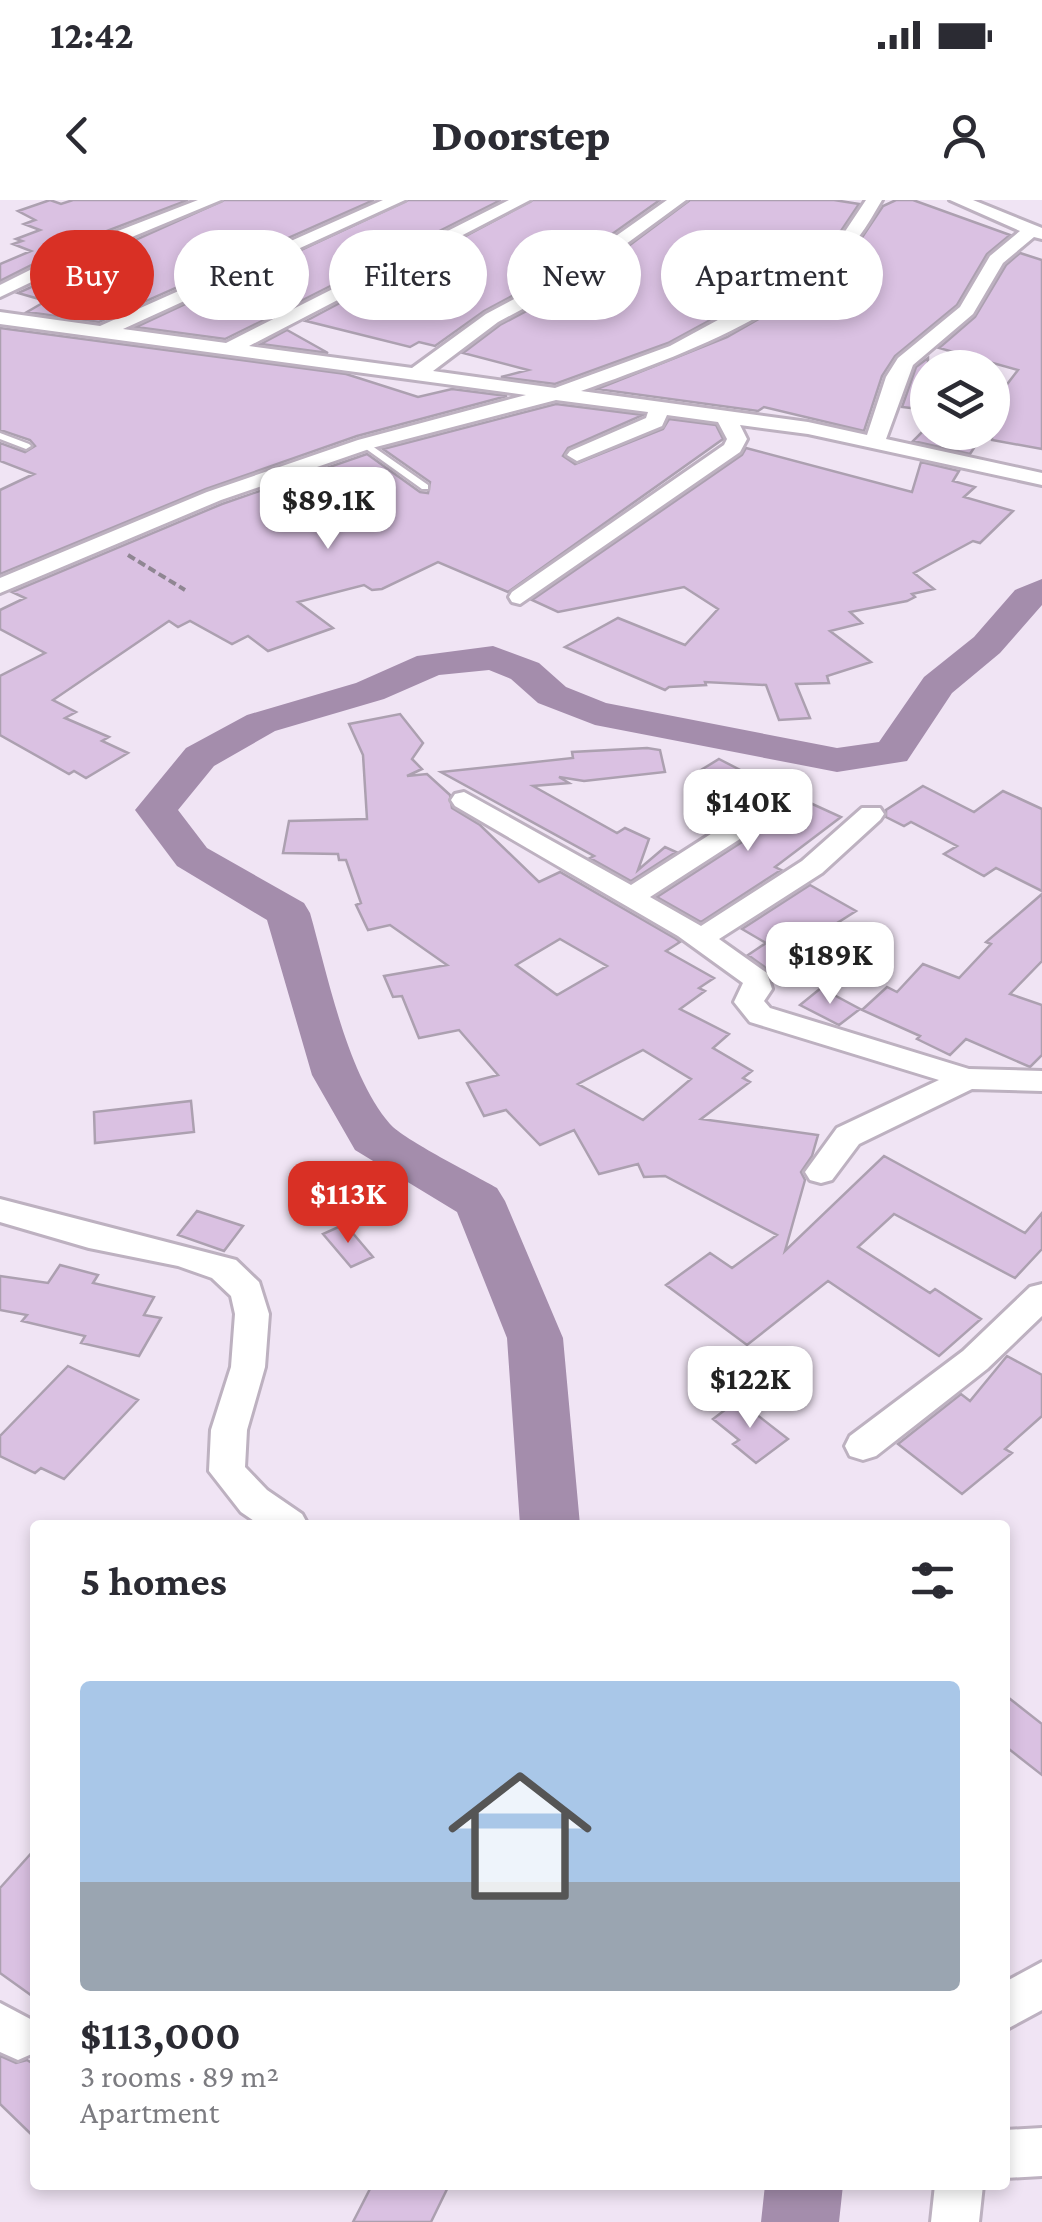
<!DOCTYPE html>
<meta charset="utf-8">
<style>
:root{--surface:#fff;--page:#f7f7f7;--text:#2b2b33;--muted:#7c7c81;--accent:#d93025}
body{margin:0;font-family:"Crimson Pro",serif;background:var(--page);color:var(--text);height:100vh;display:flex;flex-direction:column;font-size:38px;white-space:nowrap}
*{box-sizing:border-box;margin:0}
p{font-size:32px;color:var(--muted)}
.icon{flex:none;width:55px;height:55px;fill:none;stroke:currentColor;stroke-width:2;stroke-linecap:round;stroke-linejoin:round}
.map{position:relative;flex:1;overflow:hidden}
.drawer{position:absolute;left:30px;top:1320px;width:980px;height:670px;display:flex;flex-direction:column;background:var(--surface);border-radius:10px;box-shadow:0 5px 15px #0003}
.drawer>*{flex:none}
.guide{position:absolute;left:30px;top:30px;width:982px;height:90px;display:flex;gap:20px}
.buttons{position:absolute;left:910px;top:150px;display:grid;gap:20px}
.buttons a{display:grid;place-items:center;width:100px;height:100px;border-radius:50%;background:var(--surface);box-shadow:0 5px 15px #0003;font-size:50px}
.price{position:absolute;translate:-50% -85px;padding:0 22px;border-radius:20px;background:#fff;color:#222;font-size:32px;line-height:65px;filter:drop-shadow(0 2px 5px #0008)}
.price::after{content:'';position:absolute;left:50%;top:60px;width:30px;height:22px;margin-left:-15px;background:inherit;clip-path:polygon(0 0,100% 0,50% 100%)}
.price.active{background:var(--accent);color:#fff}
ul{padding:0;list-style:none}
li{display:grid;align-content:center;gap:20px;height:530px;padding:0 50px}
li span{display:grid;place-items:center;height:310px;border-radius:10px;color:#555}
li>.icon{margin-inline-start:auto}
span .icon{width:180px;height:180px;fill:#fffc;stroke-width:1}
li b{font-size:42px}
h2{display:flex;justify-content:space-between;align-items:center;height:120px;padding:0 50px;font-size:42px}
.pill{padding:0 35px;border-radius:45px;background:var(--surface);box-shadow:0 5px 15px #0003;font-size:35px;line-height:90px}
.pill.active{background:var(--accent);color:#fff}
.status{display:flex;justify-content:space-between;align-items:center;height:70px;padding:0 50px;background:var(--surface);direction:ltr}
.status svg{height:28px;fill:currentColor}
header{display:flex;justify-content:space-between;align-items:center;height:130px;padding:0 50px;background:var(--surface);font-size:45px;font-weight:800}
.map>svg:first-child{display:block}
</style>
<div class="status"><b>12:42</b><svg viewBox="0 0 49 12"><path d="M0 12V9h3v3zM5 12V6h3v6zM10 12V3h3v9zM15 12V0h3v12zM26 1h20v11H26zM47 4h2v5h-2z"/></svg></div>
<header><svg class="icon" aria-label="back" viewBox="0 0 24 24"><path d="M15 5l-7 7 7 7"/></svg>Doorstep<svg class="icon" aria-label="person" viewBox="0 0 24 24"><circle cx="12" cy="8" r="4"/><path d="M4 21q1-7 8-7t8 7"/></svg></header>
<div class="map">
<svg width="1042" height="2022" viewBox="0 0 1042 2022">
<rect width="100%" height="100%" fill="#f0e4f4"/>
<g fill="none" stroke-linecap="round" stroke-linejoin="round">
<path fill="#a48dac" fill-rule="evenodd" d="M1042,379v26l-42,48 -48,40 -45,68 -70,11 -242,-47 -57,-22 -27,-24 -22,-9 -50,5 -55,24 -109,32 -61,35 -36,44 29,38 97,55 6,10c18,63 37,161 80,211 14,16 85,51 107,64l8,13 58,137 17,187h-60l-13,-187 -50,-126 -102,-62 -43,-75 -45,-155 -90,-54 -42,-56 51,-62 61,-33 109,-32 61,-27 76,-10 46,17 27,24 40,16 231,45 42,-6 45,-65 50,-40 41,-47z
M765,1985h78l-4,37h-78z"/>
</g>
<path fill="#dac1e2" stroke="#aca0b0" stroke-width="2.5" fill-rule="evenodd" d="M50,0l11,4 12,-4h115l-115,44 -73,37v-17l31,-13 -18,-7 9,-3 -6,-2 24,-9 -16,-6 11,-4 -17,-9z
M224,0h150l-275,122 -72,-10 19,-11 -28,-8z
M408,0h93l-224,113 -19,-5 -2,5 10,6 -41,20 -89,-12z
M533,0h127l-97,69 -79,42 -49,35 -16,-4 -9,5 -104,-26z
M690,0h144l25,4 -20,30 -44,40 -127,69 -113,41 -54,-7 27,-7 -65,-17 37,-28 79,-42z
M896,0h17l97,35 -23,19 -30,51 -62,51 -13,20 -18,55 -100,-24 -6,4 -161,-22 130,-52 68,-39 60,-50 28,-42z
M1020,53l22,7v189l-50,-9v-36l26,-34 -79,-22 36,-31 31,-52z
M0,128l346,46 72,23 34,-8 55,7 -150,40 -151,53 -206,85v-84l34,-16 -34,-13v-18l25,9 10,-6 -5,-6 -30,-10z
M287,130l41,23 -67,-9z
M928,158v52l-26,-3 14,-40z
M556,204l87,11 -75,33 -5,8 12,8 88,-35 6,-10 47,6 7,14 -215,153 -70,-30 -56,27 -10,1 -8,-5 -66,17 35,26 -65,23 -20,-15 -16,8 -42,-23 -12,6 -9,-6 -116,79 23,12 -11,6 44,19 -7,4 26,12 -42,25 -12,-7 -5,3 -69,-39v-59l45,-23 -45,-24v-19l25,-12 -13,-6 210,-88 145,-50 53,38 8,1 2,-11 -47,-33z
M926,228l2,4 51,8 -9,14 -57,-13z
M746,248l166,44 9,-30 38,9 -6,10 22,6 -11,10 49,14 -33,32 -7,-2 -59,32 20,16 -22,5 3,3 -8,4 -57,11 12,11 -32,8 41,31 -44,14 2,7 -33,1 14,34 -31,2 -13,-35 -61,-3 1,3 -37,2 -4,3 -100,-43 53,-29 67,27 33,-36 -34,-22 -126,25 -26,-12 210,-145z
M400,514l23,29 -11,16 10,10 -15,7 20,-2 23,21 2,13 28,17 59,57 21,-10 116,67 4,3 -14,9 48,27 -15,10 6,3 -25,18 49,25 -16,14 39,23 -9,7 7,4 -49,37 117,16 -6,21 -11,16 4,8 -20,71 99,-95 141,77 17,-20v36l-27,29 -121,-64 -36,33 72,46 5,-4 46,30 -42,37 -111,-75 -81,64 -81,-60 44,-32 22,15 45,-33 -112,-59 -21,1 -6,-13 -39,10 -25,-44 -34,15 -34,-35 -22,6 -17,-33 31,-8 -39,-45 -40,8 -17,-42 -9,1 -9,-21 63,-11 -57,-40 -22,5 -12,-25 5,-2 -15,-43h-7l-1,-6 -55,-1 6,-32 78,-2 -4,-64 -14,-31zM560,739l47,27 -50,29 -41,-30zM643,850l48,29 -48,41 -65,-36z
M647,548l13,2 5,22 -81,9 -25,-4 10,6 -36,3 84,47 8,-5 24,11 -11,31 27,-23 11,5 -45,29 -41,-23 4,-2 -153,-84 132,-14 -1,-6z
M719,559l29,15 -26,16 -31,-14z
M745,578l63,24 33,15 -66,50 6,3 -80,52 -44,-25 130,-84 5,-7 -7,-12 -20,1 -27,17 -23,-8z
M923,586l51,26 29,-21 39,18v82l-46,-23 -12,8 -40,-22 13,-8 -46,-24 -7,4 -18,-9v-7z
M810,685l46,26 -90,57 -18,-13 18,-12 -24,-14z
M1042,694v67l-32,33 32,11v50l-12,12 -64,-28 -16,16 -33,-16 3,-3 -58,-26 25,-23 10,5 26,-28 36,14 32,-34 -5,-2z
M821,788l39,21 -21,16 -39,-20z
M191,901l3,31 -99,11 -1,-31z
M197,1011l46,15 -19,25 -46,-16z
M345,1024l28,33 -22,10 -28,-33z
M60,1065l38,10 -5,8 61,14 -10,18 17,3 -22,38 -58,-13 4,-7 -63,-15 5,-6 -27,-5v-34l48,7z
M1007,1156l35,19v41l-37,33 7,4 -50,41 -64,-50 63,-50 9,7z
M68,1166l70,34 -74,79 -23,-11 -6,5 -35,-17v-20z
M738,1200l50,39 -32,24 -23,-19 6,-4 -26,-21z
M1005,1495l37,29v51l-37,-29z
M35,1649v149l-35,-25v-85z
M0,1856l16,7 11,-3 8,5v73l-35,-34z
M372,1985h77l-18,37h-78z"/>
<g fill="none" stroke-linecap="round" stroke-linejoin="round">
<defs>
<path id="service" d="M0,233l29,11 2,2 -5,3 -26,-10z
M365,241l63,44v4h-6l-60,-43v-4z"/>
<path id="minor" d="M198,0h23l-135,56 -86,41v-12l74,-37z
M383,0h22l-282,129 103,14 283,-143h21l-281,146 163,22 74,-54 79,-42 102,-72h19l-109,80 -79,42 -65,49 122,17 115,-42 127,-69 45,-41 24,-36h16c-9,15 -18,32 -30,45 -71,75 -176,112 -271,146l227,31 59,13 19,-58 12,-19 62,-51 30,-51 30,-25 -70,-31h23l69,28v11l-8,-2 -31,26 -30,51 -60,51 -27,74 156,34v12l-234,-51 -68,-9 7,14 -7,13 -220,152 -8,-2 -3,-5 3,-5 212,-147 3,-6 -9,-17 -51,-7 -5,11 -85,35 -10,-6 3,-4 76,-33 2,-6 -92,-12 -184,48 -151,52 -221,93v-15l207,-86 151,-52 168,-45 -526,-71v-12l100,14z
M464,592l167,93 136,-87h18l4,6 -4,6 -135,87 51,29 101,-65 60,-53h18l4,6 -4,6 -58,53 -103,66 48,34 5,16 -8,12 6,7 199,61 73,2v20l-70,-2 -113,55 -27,36 -11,3 -11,-3 -5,-8 32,-44 102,-48 -189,-58 -16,-20 9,-19 -65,-47 -223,-130 -4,-6 4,-6z
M0,999l236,61 23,22 10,32 -4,53 -18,63 -2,37 22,23 35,24 6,11h-48l-19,-13 -32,-41 2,-41 20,-63 4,-53 -4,-18 -19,-18 -34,-12 -89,-18 -89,-26z
M1042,1084v32l-55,53 -111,87 -13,4 -13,-4 -5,-10 5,-10 113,-85 67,-64z
M1042,1762v48l-37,20v-48z
M0,1803l34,18v32l-16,7 -18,-8z
M1042,1928v48l-37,2v-48z
M935,1985h48l-4,37h-48z"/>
</defs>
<use href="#service" stroke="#bdb1c0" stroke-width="5"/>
<use href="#minor" stroke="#bdb1c0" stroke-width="6"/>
<path stroke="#8f8692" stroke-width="4" stroke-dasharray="8 4" stroke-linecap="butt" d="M128,355l57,35"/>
<use href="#service" fill="#fff" fill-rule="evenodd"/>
<use href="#minor" fill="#fff" fill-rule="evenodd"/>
</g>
</svg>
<div class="buttons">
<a><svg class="icon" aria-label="layers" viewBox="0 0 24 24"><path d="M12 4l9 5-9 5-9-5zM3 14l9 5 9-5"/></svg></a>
</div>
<b class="price" style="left:328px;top:352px">$89.1K</b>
<b class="price" style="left:748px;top:654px">$140K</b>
<b class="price" style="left:830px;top:807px">$189K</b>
<b class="price active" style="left:348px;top:1046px">$113K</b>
<b class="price" style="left:750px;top:1231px">$122K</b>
<div class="guide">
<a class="pill active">Buy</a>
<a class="pill">Rent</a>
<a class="pill">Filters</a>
<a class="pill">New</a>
<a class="pill">Apartment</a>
</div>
<section class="drawer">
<h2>5 homes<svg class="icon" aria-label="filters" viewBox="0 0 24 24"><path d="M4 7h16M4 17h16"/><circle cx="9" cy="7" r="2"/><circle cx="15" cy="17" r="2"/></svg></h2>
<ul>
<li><span style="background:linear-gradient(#a9c7e8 65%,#9aa5b1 0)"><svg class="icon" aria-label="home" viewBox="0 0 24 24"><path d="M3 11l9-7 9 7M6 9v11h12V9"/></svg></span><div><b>$113,000</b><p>3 rooms · 89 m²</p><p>Apartment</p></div></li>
</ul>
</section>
</div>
